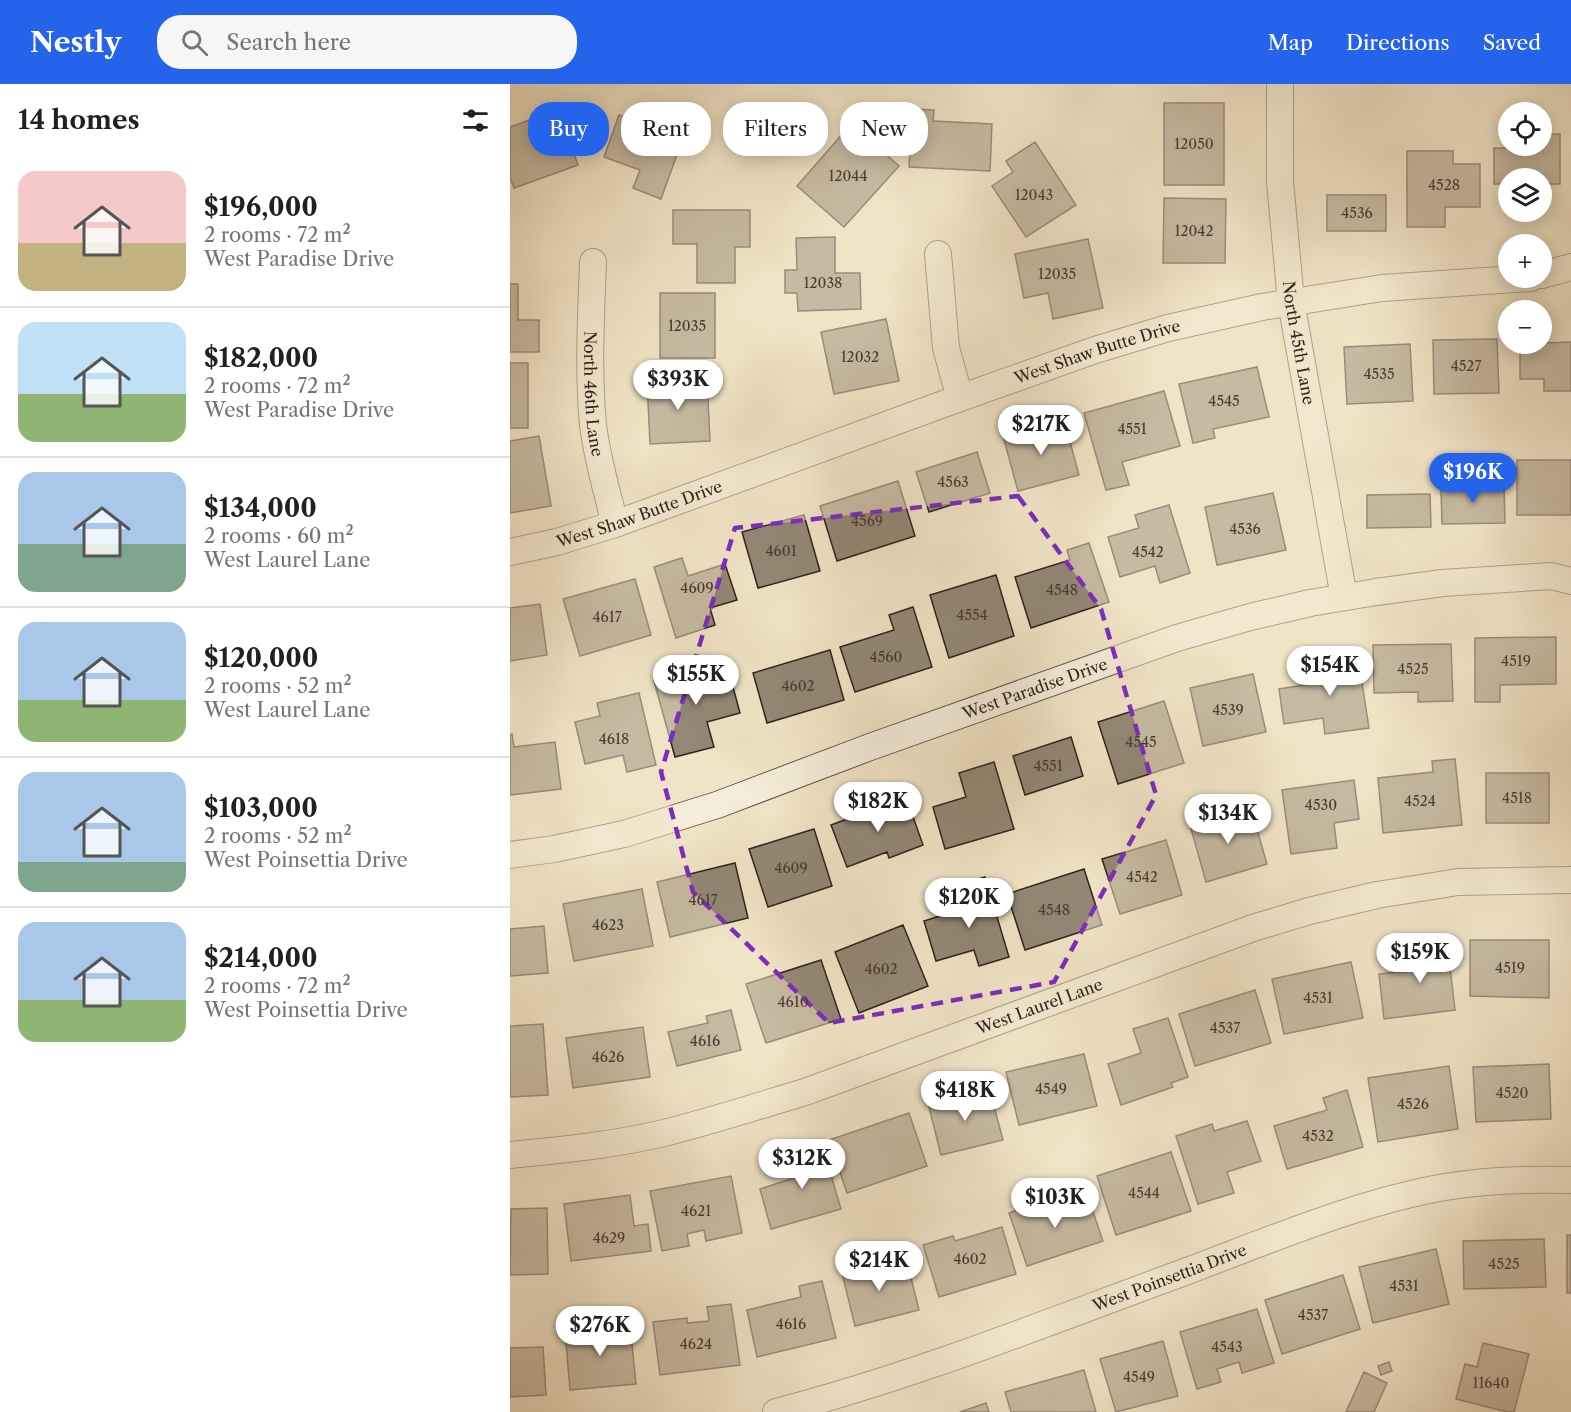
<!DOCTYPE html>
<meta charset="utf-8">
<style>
:root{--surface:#fff;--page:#f6f6f6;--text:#202124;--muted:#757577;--line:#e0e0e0;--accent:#2563eb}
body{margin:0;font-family:"Libre Caslon Text",serif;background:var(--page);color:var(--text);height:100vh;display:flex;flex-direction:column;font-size:22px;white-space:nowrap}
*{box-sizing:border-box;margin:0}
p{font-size:20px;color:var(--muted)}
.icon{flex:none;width:33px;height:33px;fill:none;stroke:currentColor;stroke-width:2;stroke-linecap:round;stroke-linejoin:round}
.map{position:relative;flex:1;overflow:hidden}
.details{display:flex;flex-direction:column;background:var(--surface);width:510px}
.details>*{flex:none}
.banner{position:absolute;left:18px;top:18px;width:570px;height:54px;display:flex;gap:12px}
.buttons{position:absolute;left:988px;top:18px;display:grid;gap:12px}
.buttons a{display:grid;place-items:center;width:54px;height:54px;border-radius:50%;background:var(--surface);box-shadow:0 3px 15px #0003;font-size:30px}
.price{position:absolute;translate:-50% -51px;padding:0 14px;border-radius:21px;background:#fff;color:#222;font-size:20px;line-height:39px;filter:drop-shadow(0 2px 3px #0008)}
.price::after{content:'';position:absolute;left:50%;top:36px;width:18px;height:14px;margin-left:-9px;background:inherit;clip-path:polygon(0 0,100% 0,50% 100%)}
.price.active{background:var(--accent);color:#fff}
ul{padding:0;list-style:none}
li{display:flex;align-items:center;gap:18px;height:150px;padding:0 18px}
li+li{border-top:2px solid var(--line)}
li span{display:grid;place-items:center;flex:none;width:168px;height:120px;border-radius:18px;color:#555}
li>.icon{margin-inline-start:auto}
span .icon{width:72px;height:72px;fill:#fffc;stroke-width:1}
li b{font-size:26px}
h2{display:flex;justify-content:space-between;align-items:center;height:72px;padding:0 18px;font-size:26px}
.pill{padding:0 21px;border-radius:24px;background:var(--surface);box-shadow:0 3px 15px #0003;font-size:21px;line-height:54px}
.pill.active{background:var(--accent);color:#fff}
header{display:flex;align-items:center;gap:36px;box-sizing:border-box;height:84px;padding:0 30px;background:var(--accent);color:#fff}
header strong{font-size:28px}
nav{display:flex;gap:33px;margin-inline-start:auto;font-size:21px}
.search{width:420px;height:54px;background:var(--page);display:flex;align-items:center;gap:15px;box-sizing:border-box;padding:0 21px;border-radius:24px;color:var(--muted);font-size:22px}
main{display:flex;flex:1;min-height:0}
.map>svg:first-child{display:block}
</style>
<header>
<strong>Nestly</strong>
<div class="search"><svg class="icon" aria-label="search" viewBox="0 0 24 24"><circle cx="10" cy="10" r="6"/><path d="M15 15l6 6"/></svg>Search here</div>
<nav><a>Map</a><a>Directions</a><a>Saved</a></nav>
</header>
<main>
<section class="details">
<h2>14 homes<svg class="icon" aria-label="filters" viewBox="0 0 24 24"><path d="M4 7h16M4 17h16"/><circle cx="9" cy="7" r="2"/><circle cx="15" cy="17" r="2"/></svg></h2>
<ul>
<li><span style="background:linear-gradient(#f6c9c9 60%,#c2b280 0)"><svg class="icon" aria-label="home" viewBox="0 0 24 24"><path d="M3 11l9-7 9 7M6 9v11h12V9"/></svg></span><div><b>$196,000</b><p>2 rooms · 72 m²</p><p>West Paradise Drive</p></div></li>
<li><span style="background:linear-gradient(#bfe0f5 60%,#8fb573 0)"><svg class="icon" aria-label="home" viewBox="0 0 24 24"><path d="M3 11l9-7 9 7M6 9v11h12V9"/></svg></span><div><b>$182,000</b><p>2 rooms · 72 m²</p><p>West Paradise Drive</p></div></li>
<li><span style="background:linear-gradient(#a9c7e8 60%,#7fa58c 0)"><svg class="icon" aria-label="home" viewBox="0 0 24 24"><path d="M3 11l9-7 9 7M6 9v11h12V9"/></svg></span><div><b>$134,000</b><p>2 rooms · 60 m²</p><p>West Laurel Lane</p></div></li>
<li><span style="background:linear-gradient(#a9c7e8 65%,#8fb573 0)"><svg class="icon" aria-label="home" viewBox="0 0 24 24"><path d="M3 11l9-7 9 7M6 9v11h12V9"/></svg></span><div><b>$120,000</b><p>2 rooms · 52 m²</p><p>West Laurel Lane</p></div></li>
<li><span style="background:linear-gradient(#a9c7e8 75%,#7fa58c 0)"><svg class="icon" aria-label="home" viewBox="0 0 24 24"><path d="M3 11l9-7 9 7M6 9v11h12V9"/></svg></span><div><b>$103,000</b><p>2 rooms · 52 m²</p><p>West Poinsettia Drive</p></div></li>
<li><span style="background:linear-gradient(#a9c7e8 65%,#8fb573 0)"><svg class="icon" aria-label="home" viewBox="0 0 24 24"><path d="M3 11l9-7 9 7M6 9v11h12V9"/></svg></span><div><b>$214,000</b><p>2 rooms · 72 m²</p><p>West Poinsettia Drive</p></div></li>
</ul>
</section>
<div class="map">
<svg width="1061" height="1328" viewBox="0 0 1061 1328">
<rect width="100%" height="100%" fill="#f0e4c6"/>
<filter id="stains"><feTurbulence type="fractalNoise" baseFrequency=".00333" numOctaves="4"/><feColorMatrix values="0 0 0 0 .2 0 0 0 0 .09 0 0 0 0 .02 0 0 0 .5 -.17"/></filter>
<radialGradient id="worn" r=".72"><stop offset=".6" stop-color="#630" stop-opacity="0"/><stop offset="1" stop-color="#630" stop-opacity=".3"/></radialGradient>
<path fill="#938775" stroke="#2f231e" stroke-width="1.5" d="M654,19h60v82h-60z
M402,25l22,1 -1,11 59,3 -2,47 -81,-4z
M48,26l20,55 -64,23 -4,-10v-51z
M109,31l64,23 -22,61 -28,-11 7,-18 -36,-13z
M341,40l48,42 -55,61 -47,-41z
M1032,50h18v50h-18v-6h-33v6h-15v-36h22v-2h26z
M525,58l41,63 -50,32 -34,-51 21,-14 -7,-11z
M897,67h46v13h27v43h-35v20h-38z
M817,111h59v36h-59z
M654,114l62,1 -1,64h-62z
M163,126h77v37h-15v36h-38v-39h-24z
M325,153v36h25l1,36 -63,2 -1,-18h-12v-23h12l-1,-32z
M578,155l15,69 -50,11 -5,-26 -24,5 -9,-44z
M0,200h8v36h21v32h-29z
M150,209h55v65h-55z
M376,235l13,62 -65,13 -13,-62z
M987,255l2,54 -65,1 -1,-54z
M1061,258v49h-27v-12h-24v-35z
M900,260l3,57 -66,3 -3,-57z
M0,279h18v65h-18z
M747,283l12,50 -56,12 2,9 -22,5 -14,-59z
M197,295l3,62 -60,3 -3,-63z
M654,307l16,55 -58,16 7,23 -23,5 -22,-77z
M554,336l15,55 -61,16 -15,-55z
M29,352l12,70 -41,7v-72z
M467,368l13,41 -61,19 -13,-40z
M1007,376h54v55h-54z
M956,392h15v10h23l1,37 -63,1 -1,-35h25z
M388,397l17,55 -78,25 -17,-55z
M763,409l13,57 -69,15 -12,-58z
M920,410l1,33 -64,1v-33z
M659,421l21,68 -30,10 -5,-17 -35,11 -12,-40 31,-9 -4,-13z
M294,431l16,56 -62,17 -16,-56z
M579,459l20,59 -78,26 -16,-51 55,-17 -3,-10z
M172,474l6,18 37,-12 12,36 -27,8 5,17 -39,13 -22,-71z
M486,491l18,61 -65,22 -19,-63z
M125,495l16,56 -71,21 -17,-57z
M30,520l7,51 -37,6v-53z
M403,523l19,60 -77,25 -15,-45 54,-17 -5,-15z
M1046,553v47l-56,1v17h-25v-64z
M941,560l2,57 -35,1v-10l-44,1 -1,-48z
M320,566l14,50 -77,23 -14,-50z
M847,567l12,77 -44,6 -2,-16 -39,6 -5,-35 45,-7 -4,-25z
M216,577l14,52 -33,9 7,25 -39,10 -21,-76z
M743,590l13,58 -63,14 -13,-58z
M129,609l17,72 -29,7 -4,-17 -38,9 -10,-42 25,-6 -3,-13z
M654,617l20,62 -66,21 -20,-62z
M2,650l2,13 41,-5 6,47 -51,6v-60z
M561,653l12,39 -58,19 -12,-39z
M945,675l7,66 -79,8 -5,-55 55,-6 -1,-11z
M484,678l20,67 -69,20 -12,-42 33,-10 -7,-24z
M976,689h63v50h-63z
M844,696l5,39 -25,4 3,25 -46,6 -9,-64z
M396,713l17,48 -34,13 -2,-6 -40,15 -16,-42z
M741,725l16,55 -61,18 -16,-57z
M304,745l18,57 -64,21 -19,-58z
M656,756l16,55 -62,19 -18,-55z
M225,779l13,55 -78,19 -13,-55z
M574,785l18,56 -77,25 -18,-56z
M475,793l24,80 -30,9 -5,-16 -38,11 -12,-40 51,-16 -7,-23z
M132,805l11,57 -79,15 -11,-57z
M393,841l25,61 -69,27 -24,-61z
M34,842l4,47 -38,3v-47z
M960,856h79v58l-79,-2z
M937,857l8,69 -71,9 -5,-45 33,-3 -3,-26z
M311,876l20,59 -75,24 -20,-59z
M841,878l12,56 -79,16 -12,-55z
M745,906l16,53 -76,23 -16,-52z
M221,926l10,40 -64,16 -9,-34 40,-9 -2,-7z
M658,934l20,59 -17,6 2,4 -52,18 -13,-41 33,-11 -8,-24z
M33,940l5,71 -38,2v-71z
M133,943l7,50 -77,11 -7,-50z
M574,970l13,52 -78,19 -13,-53z
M1039,980l2,55 -75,3 -3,-55z
M939,982l9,63 -80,13 -10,-64z
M479,1004l14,52 -62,15 -13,-52z
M837,1006l16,57 -76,22 -13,-43 53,-16 -4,-12z
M399,1029l18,53 -80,27 -18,-53z
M737,1037l14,40 -34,11 7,21 -36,11 -22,-68 36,-12 2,7z
M312,1060l19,65 -70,20 -11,-40 34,-11 -7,-24z
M661,1068l20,59 -75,24 -19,-59z
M221,1092l11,57 -36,8 -2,-11 -17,4 2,12 -27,5 -12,-60z
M577,1110l16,47 -76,25 -18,-53 33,-11 2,6z
M120,1111l4,31 14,-2 3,27 -80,10 -7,-57z
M37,1124l1,66 -38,1 1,-66z
M492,1143l14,47 -77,23 -16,-52 30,-9 2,5z
M1057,1151h4v58h-4z
M1034,1155l2,48 -82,2 -1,-48z
M926,1165l13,55 -76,19 -14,-56z
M366,1176l3,9 28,-7 12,48 -64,16 -14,-57z
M833,1191l17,54 -78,25 -17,-54z
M312,1197l14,57 -79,19 -10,-47 54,-13 -2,-11z
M221,1220l9,61 -80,10 -7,-53 34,-4v5l22,-2 -2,-14z
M747,1225l17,54 -32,10 -3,-11 -22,7 4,13 -24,7 -17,-57z
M120,1240l6,60 -66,6 -5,-59z
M653,1257l15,55 -62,16 -16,-53z
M973,1259l46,11 -15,58h-7l-51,-13 9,-35 12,3z
M33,1263l3,48 -36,2v-49z
M879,1278l3,9 -11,4 -3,-9z
M574,1286l12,42h-85l-6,-20z
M854,1288l23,11 -13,29h-28z
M476,1319l3,9h-29z"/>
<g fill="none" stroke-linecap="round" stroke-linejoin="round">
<defs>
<g id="minor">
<path id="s1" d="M770,0v97l11,121 53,295"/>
<path d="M428,170l8,94 14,50"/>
<path id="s2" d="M83,178c-2,54 -5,109 0,163 4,33 14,67 22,99"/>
<path d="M1032,191l29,-8"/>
<path id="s3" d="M0,468l47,-10 58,-18 345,-126 135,-48 73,-22 94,-21 120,-19 149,-10"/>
<path id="s4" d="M0,771l44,-6 70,-15 93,-29 153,-58 307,-109 73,-21 60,-14 66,-11 67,-9 108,-7 20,5"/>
<path id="s5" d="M0,1071c51,-5 104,-10 154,-22 48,-12 94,-27 141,-41l448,-164 56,-17 68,-16 81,-13 113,-2"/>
<path id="s6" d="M266,1328c139,-36 272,-90 406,-139 83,-31 176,-71 263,-86 40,-7 85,-8 126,-7"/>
</g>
</defs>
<use href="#minor" stroke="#5f5348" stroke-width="28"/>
<use href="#minor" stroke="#f5edda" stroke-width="26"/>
</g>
<path d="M0 0H1061V1328H0ZM508,412l83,113 55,186 -102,187 -225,41 -136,-131 -32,-120 74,-244z" fill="#f0e4c6" fill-opacity=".55" fill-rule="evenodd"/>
<path fill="none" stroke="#7b2cbf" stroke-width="4.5" stroke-dasharray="12 8" stroke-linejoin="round" d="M508,412l83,113 55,186 -102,187 -225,41 -136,-131 -32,-120 74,-244z"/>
<g text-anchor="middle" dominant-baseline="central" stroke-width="4.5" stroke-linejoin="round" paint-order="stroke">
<g font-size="14" fill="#483c34">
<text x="684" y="60">12050</text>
<text x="338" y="92">12044</text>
<text x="934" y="101">4528</text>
<text x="524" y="111">12043</text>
<text x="847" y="129">4536</text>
<text x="684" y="147">12042</text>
<text x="547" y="190">12035</text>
<text x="313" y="199">12038</text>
<text x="177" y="242">12035</text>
<text x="350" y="273">12032</text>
<text x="956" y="282">4527</text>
<text x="869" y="290">4535</text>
<text x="714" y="317">4545</text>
<text x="622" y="345">4551</text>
<text x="443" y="398">4563</text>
<text x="357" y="437">4569</text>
<text x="735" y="445">4536</text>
<text x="271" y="467">4601</text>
<text x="638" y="468">4542</text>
<text x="187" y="504">4609</text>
<text x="552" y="506">4548</text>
<text x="462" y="531">4554</text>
<text x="97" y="533">4617</text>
<text x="376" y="573">4560</text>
<text x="1006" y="577">4519</text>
<text x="903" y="585">4525</text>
<text x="288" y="602">4602</text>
<text x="718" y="626">4539</text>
<text x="104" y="655">4618</text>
<text x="631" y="658">4545</text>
<text x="538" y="682">4551</text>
<text x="1007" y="714">4518</text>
<text x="910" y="717">4524</text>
<text x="811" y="721">4530</text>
<text x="281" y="784">4609</text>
<text x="632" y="793">4542</text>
<text x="193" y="816">4617</text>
<text x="544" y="826">4548</text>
<text x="98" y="841">4623</text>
<text x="1000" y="884">4519</text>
<text x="371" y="885">4602</text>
<text x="808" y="914">4531</text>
<text x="283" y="918">4610</text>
<text x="715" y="944">4537</text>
<text x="195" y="957">4616</text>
<text x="98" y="973">4626</text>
<text x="541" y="1005">4549</text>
<text x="1002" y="1009">4520</text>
<text x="903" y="1020">4526</text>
<text x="808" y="1052">4532</text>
<text x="634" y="1109">4544</text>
<text x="186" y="1127">4621</text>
<text x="99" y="1154">4629</text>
<text x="460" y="1175">4602</text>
<text x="994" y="1180">4525</text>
<text x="894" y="1202">4531</text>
<text x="803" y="1231">4537</text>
<text x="281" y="1240">4616</text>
<text x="186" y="1260">4624</text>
<text x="717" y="1263">4543</text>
<text x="629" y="1293">4549</text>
<text x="981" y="1299">11640</text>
</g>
<g font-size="16" fill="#2f231e" stroke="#f5edda">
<text stroke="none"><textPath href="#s1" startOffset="260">North 45th Lane</textPath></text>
<text stroke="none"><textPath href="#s3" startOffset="621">West Shaw Butte Drive</textPath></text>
<text stroke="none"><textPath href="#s2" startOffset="132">North 46th Lane</textPath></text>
<text stroke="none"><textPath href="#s3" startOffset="135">West Shaw Butte Drive</textPath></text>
<text stroke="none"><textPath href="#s4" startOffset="552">West Paradise Drive</textPath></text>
<text stroke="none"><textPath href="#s5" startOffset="552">West Laurel Lane</textPath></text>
<text stroke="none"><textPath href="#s6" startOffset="416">West Poinsettia Drive</textPath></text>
</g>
</g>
<rect width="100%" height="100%" filter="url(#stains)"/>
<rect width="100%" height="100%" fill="url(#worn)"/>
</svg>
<div class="buttons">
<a><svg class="icon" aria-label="locate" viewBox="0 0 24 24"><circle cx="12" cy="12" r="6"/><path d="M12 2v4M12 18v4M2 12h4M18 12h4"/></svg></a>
<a><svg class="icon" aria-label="layers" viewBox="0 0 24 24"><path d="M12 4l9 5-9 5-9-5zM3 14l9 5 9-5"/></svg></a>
<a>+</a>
<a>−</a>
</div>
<b class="price" style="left:168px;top:327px">$393K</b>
<b class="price" style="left:531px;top:372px">$217K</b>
<b class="price active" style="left:963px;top:420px">$196K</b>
<b class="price" style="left:820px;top:613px">$154K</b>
<b class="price" style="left:186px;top:622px">$155K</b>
<b class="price" style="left:368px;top:749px">$182K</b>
<b class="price" style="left:718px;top:761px">$134K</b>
<b class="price" style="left:459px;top:845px">$120K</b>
<b class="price" style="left:910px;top:900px">$159K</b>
<b class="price" style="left:455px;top:1038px">$418K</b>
<b class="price" style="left:292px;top:1106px">$312K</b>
<b class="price" style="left:545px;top:1145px">$103K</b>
<b class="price" style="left:369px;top:1208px">$214K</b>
<b class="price" style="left:90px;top:1273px">$276K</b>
<div class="banner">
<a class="pill active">Buy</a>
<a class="pill">Rent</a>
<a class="pill">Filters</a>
<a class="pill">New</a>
</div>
</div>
</main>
